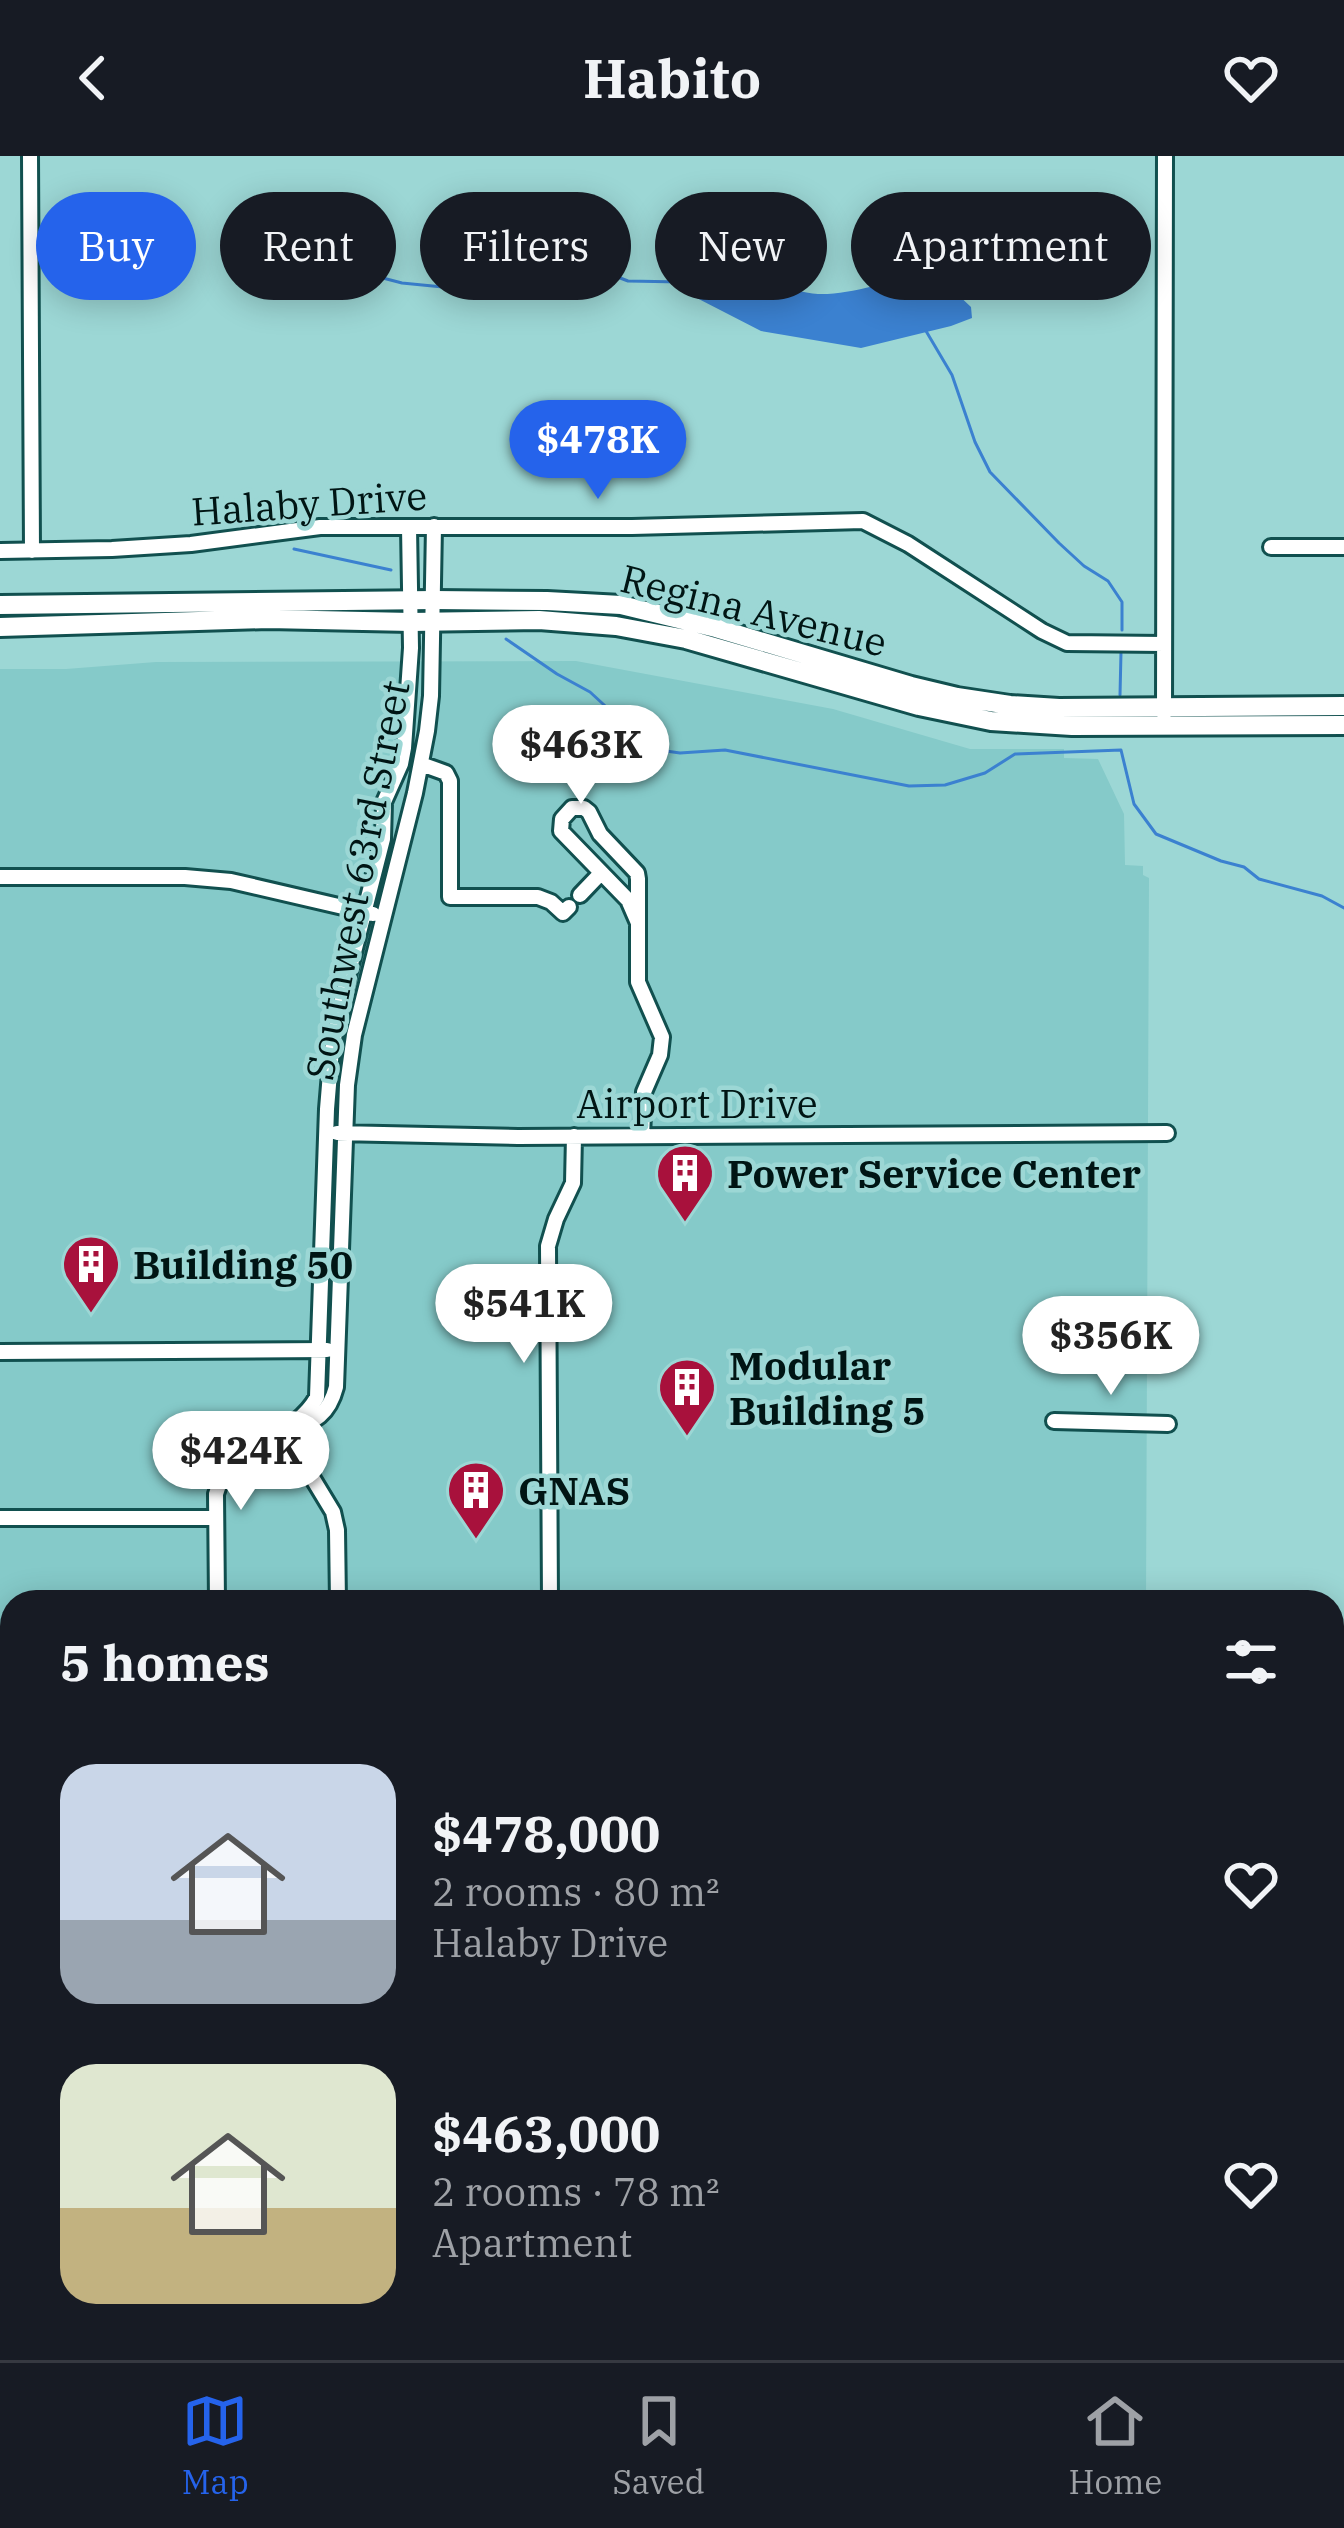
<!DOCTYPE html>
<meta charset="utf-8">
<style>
:root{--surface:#171b24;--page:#242831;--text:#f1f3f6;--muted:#9ea1a6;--line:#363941;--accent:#2563eb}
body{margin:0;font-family:"IBM Plex Serif",serif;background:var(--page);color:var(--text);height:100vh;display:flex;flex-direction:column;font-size:45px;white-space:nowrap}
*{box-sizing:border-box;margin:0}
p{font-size:39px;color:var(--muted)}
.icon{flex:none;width:66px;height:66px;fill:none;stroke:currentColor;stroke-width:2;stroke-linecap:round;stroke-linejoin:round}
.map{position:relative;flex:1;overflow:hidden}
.sheet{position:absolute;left:0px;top:1434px;width:1344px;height:771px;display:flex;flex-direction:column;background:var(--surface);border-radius:36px 36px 0 0;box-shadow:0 6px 30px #0003}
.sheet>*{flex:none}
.banner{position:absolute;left:36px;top:36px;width:1272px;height:108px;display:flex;gap:24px}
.price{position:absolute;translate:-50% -102px;padding:0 27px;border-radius:42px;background:#fff;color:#222;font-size:39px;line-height:78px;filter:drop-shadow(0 3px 6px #0008)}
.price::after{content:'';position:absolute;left:50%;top:72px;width:36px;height:27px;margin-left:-18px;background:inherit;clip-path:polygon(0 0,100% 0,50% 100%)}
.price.current{background:var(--accent);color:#fff}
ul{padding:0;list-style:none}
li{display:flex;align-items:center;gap:36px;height:300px;padding:0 60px}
li span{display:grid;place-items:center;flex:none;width:336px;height:240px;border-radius:36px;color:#555}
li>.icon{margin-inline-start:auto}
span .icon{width:144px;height:144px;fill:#fffc;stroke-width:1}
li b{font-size:51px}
h2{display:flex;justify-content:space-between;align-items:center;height:144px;padding:0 60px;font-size:51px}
.tag{padding:0 42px;border-radius:54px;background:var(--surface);box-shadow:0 6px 30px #0003;font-size:42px;line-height:108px}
.tag.current{background:var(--accent);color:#fff}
header{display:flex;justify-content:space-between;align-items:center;height:156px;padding:0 60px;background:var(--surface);font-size:54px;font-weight:700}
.tabs{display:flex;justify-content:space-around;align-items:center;height:168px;border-top:3px solid var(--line);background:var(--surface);font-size:33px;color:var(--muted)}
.tabs a{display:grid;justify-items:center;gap:6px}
.tabs .current{color:var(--accent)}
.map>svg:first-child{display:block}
</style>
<header><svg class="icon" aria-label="back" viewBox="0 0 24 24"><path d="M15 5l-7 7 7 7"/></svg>Habito<svg class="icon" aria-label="heart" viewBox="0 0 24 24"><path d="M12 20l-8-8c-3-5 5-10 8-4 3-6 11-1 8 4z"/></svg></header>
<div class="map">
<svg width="1344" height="2204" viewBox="0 0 1344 2204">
<rect width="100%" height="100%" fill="#9cd7d5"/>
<path fill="#85cac9" d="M576,505l257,48 137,40h94v9l34,1 26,55 1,51 18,1v9l6,3 -3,724h-1134v747h1320v-537l12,12v536h-1344v-1691h66l90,-7z"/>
<path fill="#45b8b7" d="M825,2193h152v1l-2,10h-161z"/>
<path fill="#3b81d0" d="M922,117l17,4 32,30 1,11 -21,8 -90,22 -100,-17 -72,-37 -12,-12c26,-22 106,10 141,12 34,1 70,-13 104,-21z"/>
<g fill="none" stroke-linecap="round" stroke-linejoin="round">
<path stroke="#3b81d0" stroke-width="3" d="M332,120l47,1 23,6 61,6 60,-13 60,-8 19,3 26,10 53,1
M926,175l26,44 23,67 15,30 69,71 25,23 24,15 14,21v28
M294,393l97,21
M506,483l51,35 33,18 62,57 28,4 45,-3 184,36 36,-1 40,-12 30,-19 106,-4 13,54 22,30 65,27 23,6 15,12 63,17 22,12
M1120,539l1,-43
M1332,2060h12"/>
<path stroke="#578180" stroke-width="27" d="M1332,2012h12
M1010,2196l24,-3"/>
<path stroke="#578180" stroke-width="66" d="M768,2204l11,-11"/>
<defs>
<path id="minor" d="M30,0l2,395
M1271,391h73
M0,395l112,-2 79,-5 129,-17h312l231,-6 45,23 134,87 25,12 97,1
M1164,558l1,-558
M421,608l25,9 4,8v116h88l13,5 12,11 6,-6
M0,721h185l46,4 142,33
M580,739l21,-22
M638,767l-10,-23 -67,-69 1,-12 10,-11h12l5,4 11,22 37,39 1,6v103l24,55 -2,18 -16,37 -2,44
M337,977l181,4 649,-4
M0,1196l327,-2
M1054,1265l114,3
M289,1274c26,-7 40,-16 47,-43l11,-302 7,-50 61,-242 12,-62 4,-35 3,-170
M284,1275l49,81 4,18 1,72
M0,1362h216
M217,1446l-1,-108c13,-51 77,-53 101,-97l10,-288 5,-60 8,-42 43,-168 1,-37 17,-38 3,-16 7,-100 -2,-121
M550,1446l-2,-356 8,-27 17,-36 1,-47
M0,2064h12"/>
<path id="major" d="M0,449l434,-5 113,1 74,4 95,23 195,58 46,11 53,8 49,3 285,-2
M0,471l268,-8 143,3 128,-2 77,6 70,13 233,67 72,15 81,5 272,-1"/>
</defs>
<use href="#minor" stroke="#11504f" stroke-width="20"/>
<use href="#major" stroke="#11504f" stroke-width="24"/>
<use href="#minor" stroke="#fff" stroke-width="14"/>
<use href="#major" stroke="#fff" stroke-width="18"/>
</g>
<defs>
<symbol id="building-pin" viewBox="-11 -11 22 30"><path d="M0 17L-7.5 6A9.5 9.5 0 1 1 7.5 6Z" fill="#a8113c" stroke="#9cd7d5"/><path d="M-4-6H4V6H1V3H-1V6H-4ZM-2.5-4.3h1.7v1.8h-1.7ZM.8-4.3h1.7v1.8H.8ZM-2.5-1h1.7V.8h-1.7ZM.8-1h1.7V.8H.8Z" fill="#fff"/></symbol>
</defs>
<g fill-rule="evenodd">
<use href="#building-pin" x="652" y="984" width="66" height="90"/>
<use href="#building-pin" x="58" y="1075" width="66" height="90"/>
<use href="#building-pin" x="654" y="1198" width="66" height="90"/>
<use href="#building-pin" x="443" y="1301" width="66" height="90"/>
</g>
<g text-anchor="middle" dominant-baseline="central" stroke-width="9" stroke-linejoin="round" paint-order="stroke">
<g font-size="39" fill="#001514" stroke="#9cd7d5">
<text transform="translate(309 347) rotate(-4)">Halaby Drive</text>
<text transform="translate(754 454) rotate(14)">Regina Avenue</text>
<text transform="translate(357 724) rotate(-79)">Southwest 63rd Street</text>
<text x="697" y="947">Airport Drive</text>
</g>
<g font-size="39" font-weight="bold" fill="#001514" stroke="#9cd7d5" text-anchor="start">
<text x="727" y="1017">Power Service Center</text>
<text x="133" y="1108">Building 50</text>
<text x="729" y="1209">Modular<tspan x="729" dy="45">Building 5</tspan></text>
<text x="518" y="1334">GNAS</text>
</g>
</g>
</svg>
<b class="price current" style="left:598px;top:346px">$478K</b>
<b class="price" style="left:581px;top:651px">$463K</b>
<b class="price" style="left:524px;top:1210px">$541K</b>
<b class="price" style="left:1111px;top:1242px">$356K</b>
<b class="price" style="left:241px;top:1357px">$424K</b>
<div class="banner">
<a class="tag current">Buy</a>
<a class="tag">Rent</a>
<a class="tag">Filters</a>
<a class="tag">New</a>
<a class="tag">Apartment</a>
</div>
<section class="sheet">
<h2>5 homes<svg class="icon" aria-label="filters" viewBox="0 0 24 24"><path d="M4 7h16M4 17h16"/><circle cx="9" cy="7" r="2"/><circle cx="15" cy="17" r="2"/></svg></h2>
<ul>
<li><span style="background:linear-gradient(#c9d6e8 65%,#9aa5b1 0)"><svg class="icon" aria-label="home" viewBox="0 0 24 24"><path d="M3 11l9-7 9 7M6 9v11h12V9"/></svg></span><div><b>$478,000</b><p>2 rooms · 80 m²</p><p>Halaby Drive</p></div><svg class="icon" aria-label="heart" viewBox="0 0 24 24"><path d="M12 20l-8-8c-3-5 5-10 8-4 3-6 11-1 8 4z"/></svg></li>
<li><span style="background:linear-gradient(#dfe7d0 60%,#c2b280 0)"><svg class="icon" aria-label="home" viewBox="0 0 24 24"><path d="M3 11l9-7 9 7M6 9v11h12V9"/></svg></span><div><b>$463,000</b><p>2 rooms · 78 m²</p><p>Apartment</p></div><svg class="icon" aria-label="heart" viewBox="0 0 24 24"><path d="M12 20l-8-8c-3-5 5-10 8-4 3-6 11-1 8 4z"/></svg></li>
</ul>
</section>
</div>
<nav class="tabs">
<a class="current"><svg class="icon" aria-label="map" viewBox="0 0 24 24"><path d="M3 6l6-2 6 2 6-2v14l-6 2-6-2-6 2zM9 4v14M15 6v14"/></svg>Map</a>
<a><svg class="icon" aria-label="saved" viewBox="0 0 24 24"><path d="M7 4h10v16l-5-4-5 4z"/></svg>Saved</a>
<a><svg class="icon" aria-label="home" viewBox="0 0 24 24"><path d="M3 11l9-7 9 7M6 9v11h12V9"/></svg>Home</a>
</nav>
